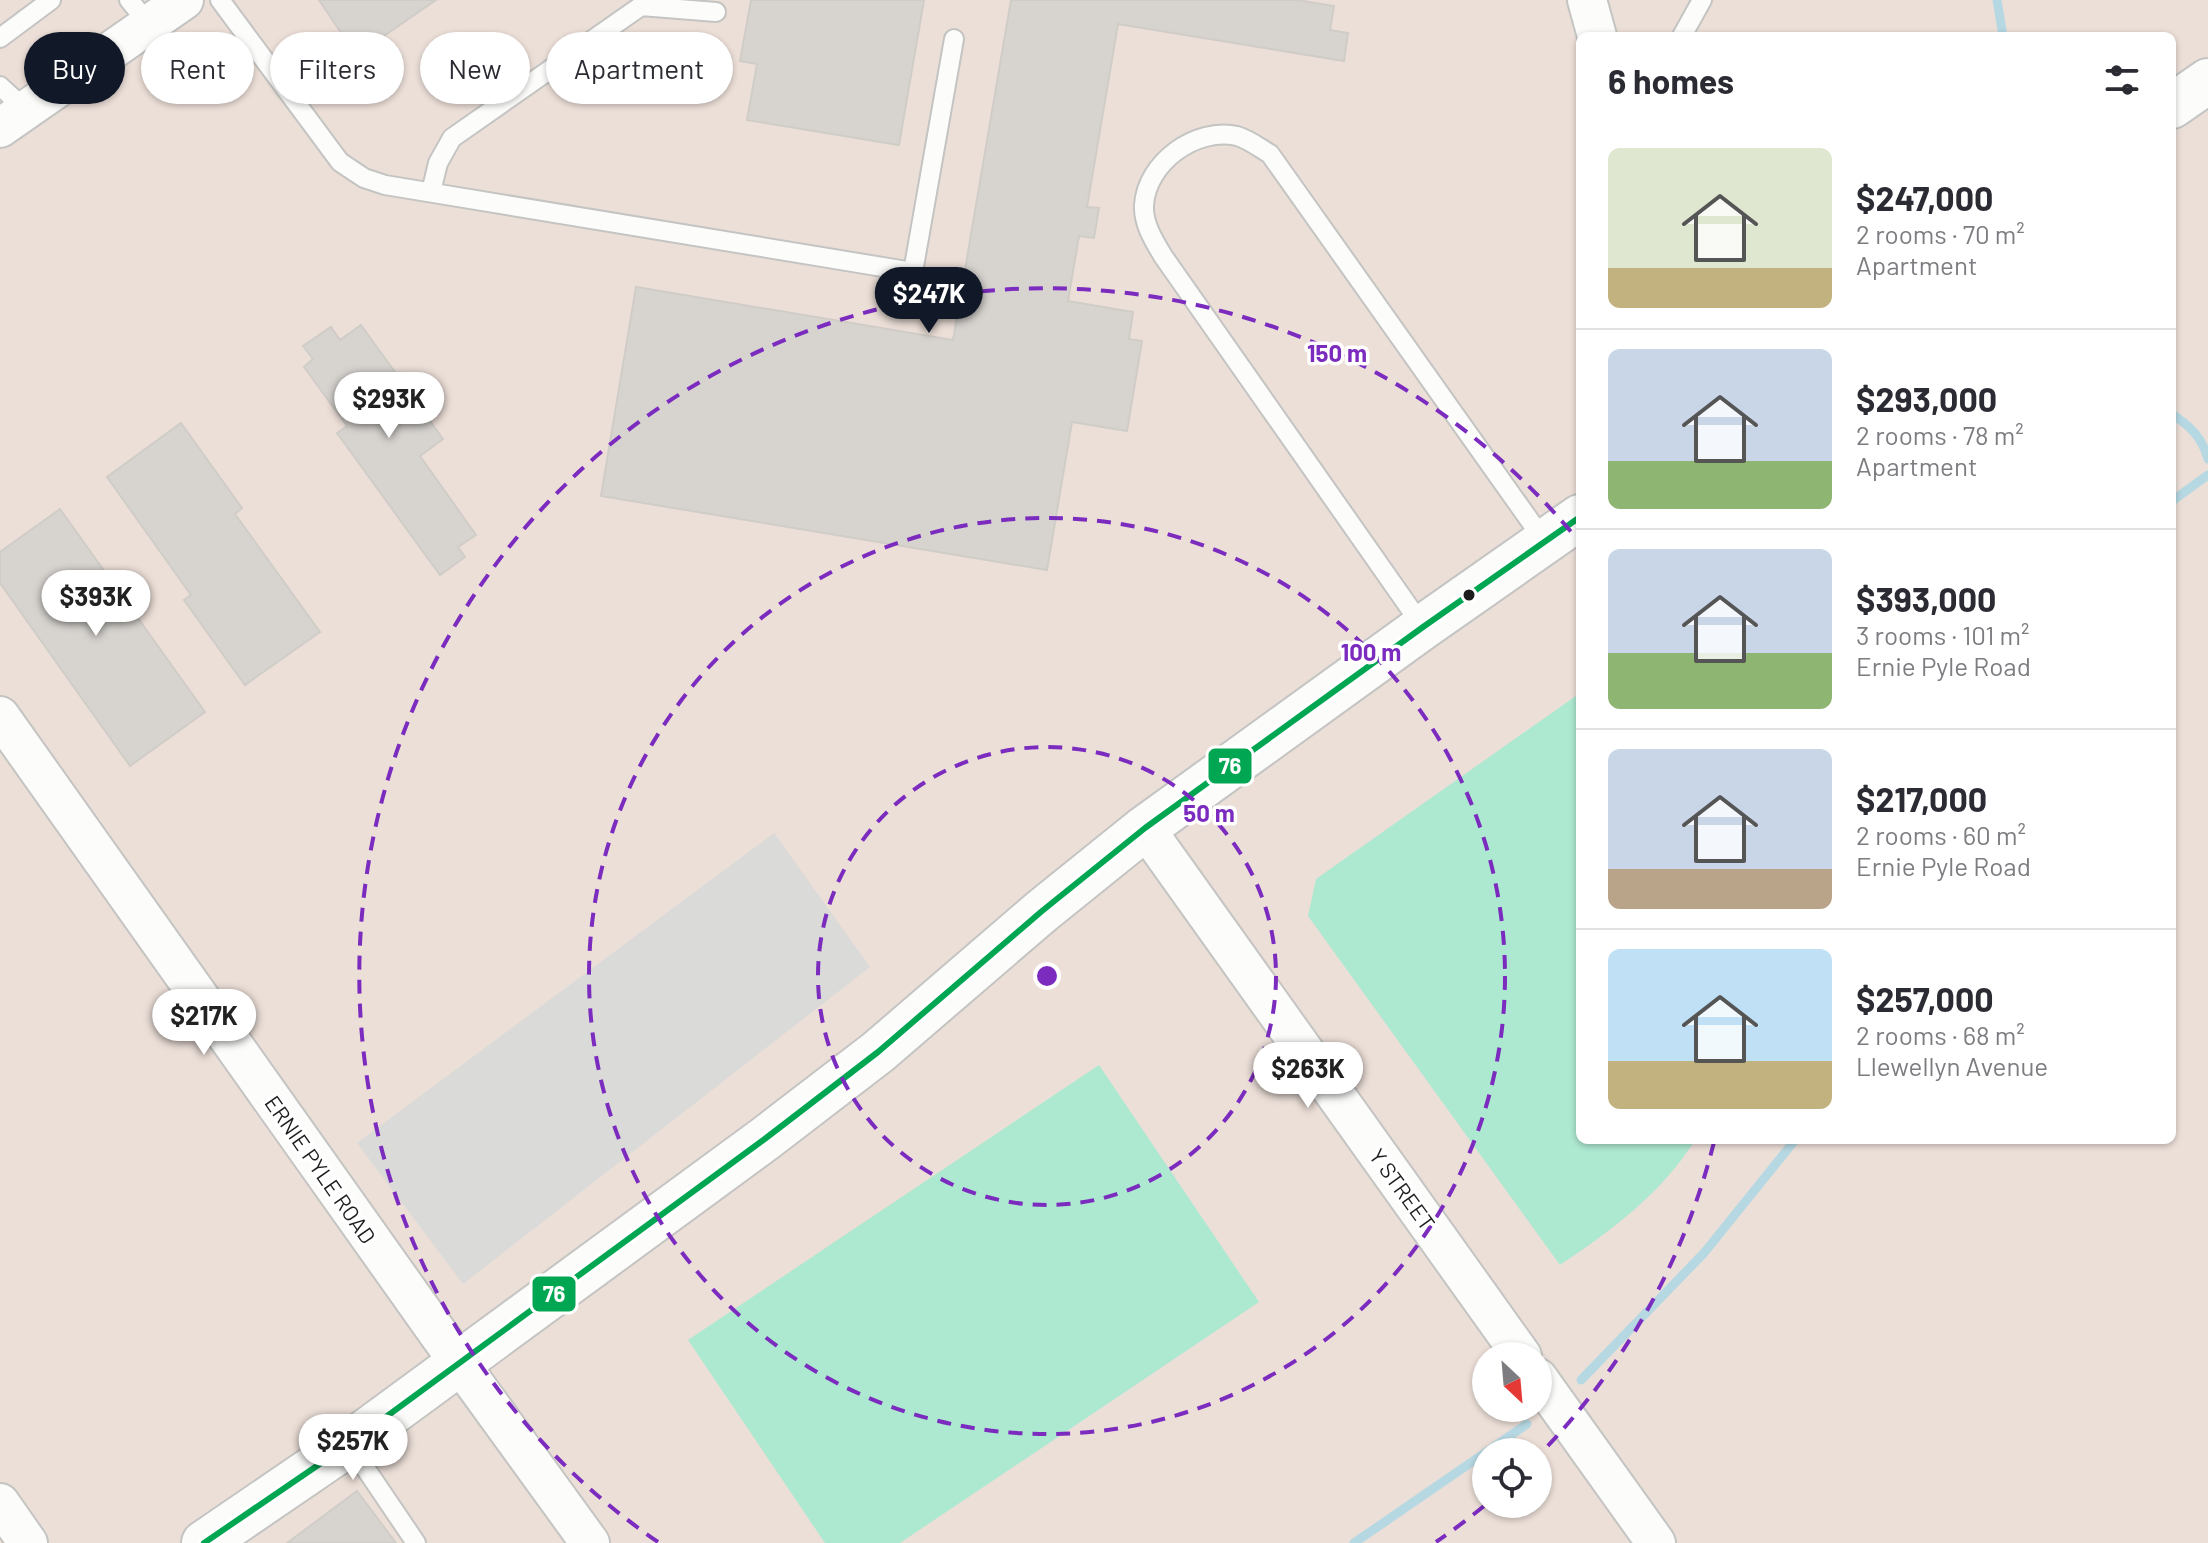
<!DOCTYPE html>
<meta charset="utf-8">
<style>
:root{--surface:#fff;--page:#f2f2f3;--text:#2b2b33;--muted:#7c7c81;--line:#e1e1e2;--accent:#111827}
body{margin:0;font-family:Barlow,sans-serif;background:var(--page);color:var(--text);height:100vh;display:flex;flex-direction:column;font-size:30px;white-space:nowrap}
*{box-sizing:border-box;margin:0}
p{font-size:26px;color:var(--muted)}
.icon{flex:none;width:44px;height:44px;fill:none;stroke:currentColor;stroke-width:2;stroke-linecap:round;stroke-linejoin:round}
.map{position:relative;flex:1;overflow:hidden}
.sheet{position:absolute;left:1576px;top:32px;width:600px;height:1112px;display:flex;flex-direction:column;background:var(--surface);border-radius:12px;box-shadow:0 2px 6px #0004}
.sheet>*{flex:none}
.top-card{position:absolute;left:24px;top:32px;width:760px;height:72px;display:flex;gap:16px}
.needle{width:52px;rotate:154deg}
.fabs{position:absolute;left:1472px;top:1342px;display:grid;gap:16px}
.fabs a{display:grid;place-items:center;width:80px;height:80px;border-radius:50%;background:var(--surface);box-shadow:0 2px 6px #0004;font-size:40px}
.price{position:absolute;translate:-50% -68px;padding:0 18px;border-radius:28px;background:#fff;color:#222;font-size:26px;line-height:52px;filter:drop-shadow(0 2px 4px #0008)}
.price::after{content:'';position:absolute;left:50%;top:48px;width:24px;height:18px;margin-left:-12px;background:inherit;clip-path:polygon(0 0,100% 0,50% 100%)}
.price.active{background:var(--accent);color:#fff}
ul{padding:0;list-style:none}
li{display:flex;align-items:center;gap:24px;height:200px;padding:0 32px}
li+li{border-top:2px solid var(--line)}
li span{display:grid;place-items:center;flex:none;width:224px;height:160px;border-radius:12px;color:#555}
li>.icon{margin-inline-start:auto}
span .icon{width:96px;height:96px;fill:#fffc;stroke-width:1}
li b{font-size:34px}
h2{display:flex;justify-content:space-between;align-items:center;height:96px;padding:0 32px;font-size:34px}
.pill{padding:0 28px;border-radius:36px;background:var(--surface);box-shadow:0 2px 6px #0004;font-size:28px;line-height:72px}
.pill.active{background:var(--accent);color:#fff}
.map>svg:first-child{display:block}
</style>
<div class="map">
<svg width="2208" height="1543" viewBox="0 0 2208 1543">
<rect width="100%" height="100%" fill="#ecebe6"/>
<path fill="#ecdfd8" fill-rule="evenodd" d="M0,0h2208v1543h-2208zM1580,36h592v1104h-592zM1486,1356h52v52h-52zM1486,1452h52v52h-52z"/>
<path fill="#ade8d1" d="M1580,693v447h115c-32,52 -85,92 -135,125l-252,-349 8,-37z
M1099,1065l160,237 -359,241h-75l-137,-203z"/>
<path fill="#dadad8" d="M774,833l96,134 -407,317 -106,-141z"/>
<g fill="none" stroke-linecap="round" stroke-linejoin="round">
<path stroke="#b6d8e2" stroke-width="9" d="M1997,0l6,36
M2172,414c18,12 30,23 36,45
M2172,501l36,-26
M1581,1380l123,-127 91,-113
M1354,1543l173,-119"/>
</g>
<path fill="#d7d4d0" stroke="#d0ccc7" stroke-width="2" d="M319,0h117l-80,55z
M751,0h173l-25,145 -152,-25 10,-56 -17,-3z
M1011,0h286l37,6 -4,24 18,3 -4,28 -226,-37 -31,183 12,1 -5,30 -15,-2 -11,65 65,11 -4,27 13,2 -15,90 -55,-9 -25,148 -446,-74 35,-209 317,53z
M361,325l82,114 -23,17 56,79 -18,12 7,10 -25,18 -103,-142 10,-7 -43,-59 9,-8 -10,-13 28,-19 9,13z
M181,423l61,85 -7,6 85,118 -75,53 -61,-85 7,-5 -84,-118z
M60,509l145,203 -75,54 -130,-183v-31z
M357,1491l39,52h-109z"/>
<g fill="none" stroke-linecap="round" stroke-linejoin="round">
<defs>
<path id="service" d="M129,0l20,24
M220,0l120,162 24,16 21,7 528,87 41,-233
M1682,36l20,-36
M0,38l51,-38
M0,86l26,24
M431,192l7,-29 14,-25 189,-132 75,6
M1423,627l-260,-371c-9,-15 -20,-32 -19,-51 3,-43 52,-78 93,-69 11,3 23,12 33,18l275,388
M349,1444l67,99"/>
<path id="minor" d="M1587,0l10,36
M0,128l184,-128
M0,716l437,616 153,211
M1145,828l377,528
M1538,1378l118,165
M0,1503l28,40"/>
<path id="tertiary" d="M2172,106l36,-25
M204,1543l145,-99 417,-306 112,-86 164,-141 103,-83 278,-201 157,-110"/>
</defs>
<use href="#service" stroke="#c4c4c2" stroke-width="22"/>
<use href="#minor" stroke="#c4c4c2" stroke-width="42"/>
<use href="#tertiary" stroke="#c4c4c2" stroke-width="48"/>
<use href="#service" stroke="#fcfcfb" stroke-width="18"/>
<use href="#minor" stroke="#fcfcfb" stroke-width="38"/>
<use href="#tertiary" stroke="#fcfcfb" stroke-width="44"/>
<defs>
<path id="bus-1" d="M204,1543l145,-99 417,-306 112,-86 164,-141 103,-83 278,-201 157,-110"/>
</defs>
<use href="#bus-1" stroke="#fff" stroke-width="12"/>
<use href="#bus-1" stroke="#00a651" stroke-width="6"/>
</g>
<g fill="none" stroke="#7b2cbf" stroke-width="4" stroke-dasharray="14 10">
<circle cx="1047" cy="976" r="229"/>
<circle cx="1047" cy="976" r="458"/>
<path d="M1714 1142A687 687 0 0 1 1541 1453M1484 1506A687 687 0 0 1 1436 1542M658 1542A687 687 0 1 1 1577 539"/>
</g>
<circle fill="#1d1d1d" stroke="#fff" stroke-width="3" cx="1469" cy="595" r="7"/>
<g text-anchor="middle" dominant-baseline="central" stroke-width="7" stroke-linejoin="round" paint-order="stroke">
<g font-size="22" fill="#1d1d1d" stroke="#fff">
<text transform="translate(321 1169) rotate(55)">ERNIE PYLE ROAD</text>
<text transform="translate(1403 1189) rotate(54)">Y STREET</text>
</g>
</g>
<circle cx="1047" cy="976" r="12" fill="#7b2cbf" stroke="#fff" stroke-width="4"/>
<g font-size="24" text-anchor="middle" font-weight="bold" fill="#7b2cbf" stroke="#fff" stroke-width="7" stroke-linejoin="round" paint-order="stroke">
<text x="1337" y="362">150 m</text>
<text x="1371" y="661">100 m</text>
<text x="1209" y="822">50 m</text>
</g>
<g stroke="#fff" stroke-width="3">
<rect x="1207" y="747" width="46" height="38" rx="8" fill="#00a651"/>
<rect x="531" y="1275" width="46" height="38" rx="8" fill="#00a651"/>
</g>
<g font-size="22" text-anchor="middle" font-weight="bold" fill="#fff">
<text x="1230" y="774">76</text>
<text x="554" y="1302">76</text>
</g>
</svg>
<div class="fabs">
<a><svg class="needle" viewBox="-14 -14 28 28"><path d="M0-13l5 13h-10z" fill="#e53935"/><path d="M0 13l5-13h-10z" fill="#7c7c81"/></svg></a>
<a><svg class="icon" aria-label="locate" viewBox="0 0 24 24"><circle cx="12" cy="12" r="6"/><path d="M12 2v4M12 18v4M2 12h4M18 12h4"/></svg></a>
</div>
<b class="price active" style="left:929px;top:335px">$247K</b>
<b class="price" style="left:389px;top:440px">$293K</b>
<b class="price" style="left:96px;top:638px">$393K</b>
<b class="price" style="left:204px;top:1057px">$217K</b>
<b class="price" style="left:1308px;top:1110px">$263K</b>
<b class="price" style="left:353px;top:1482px">$257K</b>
<div class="top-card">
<a class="pill active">Buy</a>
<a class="pill">Rent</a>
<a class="pill">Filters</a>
<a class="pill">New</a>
<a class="pill">Apartment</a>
</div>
<section class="sheet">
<h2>6 homes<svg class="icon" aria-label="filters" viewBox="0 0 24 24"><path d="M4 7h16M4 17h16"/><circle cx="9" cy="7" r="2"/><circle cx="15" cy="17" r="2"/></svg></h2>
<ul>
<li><span style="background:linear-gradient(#dfe7d0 75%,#c2b280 0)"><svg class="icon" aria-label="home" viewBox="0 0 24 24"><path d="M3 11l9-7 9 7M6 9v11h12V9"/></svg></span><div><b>$247,000</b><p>2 rooms · 70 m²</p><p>Apartment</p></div></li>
<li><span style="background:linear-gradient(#c9d6e8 70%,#8fb573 0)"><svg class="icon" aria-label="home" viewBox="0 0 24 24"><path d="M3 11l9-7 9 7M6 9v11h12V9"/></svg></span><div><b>$293,000</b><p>2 rooms · 78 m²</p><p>Apartment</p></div></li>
<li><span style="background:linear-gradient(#c9d6e8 65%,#8fb573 0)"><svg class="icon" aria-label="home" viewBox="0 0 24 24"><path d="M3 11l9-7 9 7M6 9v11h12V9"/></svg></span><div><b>$393,000</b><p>3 rooms · 101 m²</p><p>Ernie Pyle Road</p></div></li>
<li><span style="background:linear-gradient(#c9d6e8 75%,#b9a48a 0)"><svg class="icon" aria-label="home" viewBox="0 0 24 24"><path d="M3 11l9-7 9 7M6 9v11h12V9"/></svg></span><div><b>$217,000</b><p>2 rooms · 60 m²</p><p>Ernie Pyle Road</p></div></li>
<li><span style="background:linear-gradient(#bfe0f5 70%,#c2b280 0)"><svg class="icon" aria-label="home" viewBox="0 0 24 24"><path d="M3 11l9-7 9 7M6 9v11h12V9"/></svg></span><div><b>$257,000</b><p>2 rooms · 68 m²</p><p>Llewellyn Avenue</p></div></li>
</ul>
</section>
</div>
